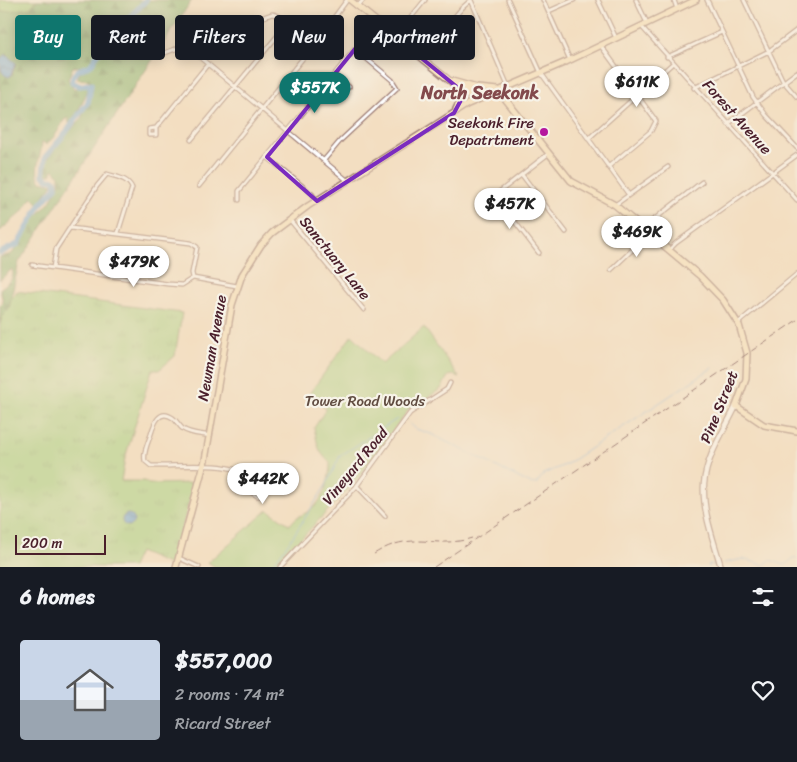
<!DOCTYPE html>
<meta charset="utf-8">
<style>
:root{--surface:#171b24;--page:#242831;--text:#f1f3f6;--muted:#9ea1a6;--line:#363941;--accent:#0f766e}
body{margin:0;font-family:Sriracha,sans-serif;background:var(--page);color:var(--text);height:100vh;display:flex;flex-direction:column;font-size:19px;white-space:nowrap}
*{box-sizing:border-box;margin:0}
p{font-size:16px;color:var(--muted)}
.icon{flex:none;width:28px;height:28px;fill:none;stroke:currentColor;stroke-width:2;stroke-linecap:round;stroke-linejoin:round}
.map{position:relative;height:567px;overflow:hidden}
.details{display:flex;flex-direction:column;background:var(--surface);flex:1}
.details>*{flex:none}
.hud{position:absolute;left:15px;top:15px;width:500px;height:45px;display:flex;gap:10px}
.scale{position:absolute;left:15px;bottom:12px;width:91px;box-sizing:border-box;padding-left:5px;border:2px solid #4a1f2b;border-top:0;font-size:14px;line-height:18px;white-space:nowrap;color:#4a1f2b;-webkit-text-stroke:4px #f7f3e8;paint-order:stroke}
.price{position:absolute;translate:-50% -42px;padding:0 11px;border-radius:18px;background:#fff;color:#222;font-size:16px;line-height:32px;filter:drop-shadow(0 1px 2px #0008)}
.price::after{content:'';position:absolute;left:50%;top:30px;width:15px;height:11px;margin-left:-8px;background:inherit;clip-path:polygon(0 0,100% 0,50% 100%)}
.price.current{background:var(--accent);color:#fff}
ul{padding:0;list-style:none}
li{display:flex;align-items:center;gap:15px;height:125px;padding:0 20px}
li+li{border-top:1px solid var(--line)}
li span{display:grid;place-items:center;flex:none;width:140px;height:100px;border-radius:5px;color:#555}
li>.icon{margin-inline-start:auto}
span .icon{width:60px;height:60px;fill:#fffc;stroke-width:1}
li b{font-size:21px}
h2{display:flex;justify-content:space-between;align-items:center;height:60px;padding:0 20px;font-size:21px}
.tag{padding:0 18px;border-radius:5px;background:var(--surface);box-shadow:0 2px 12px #0003;font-size:18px;line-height:45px}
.tag.current{background:var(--accent);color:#fff}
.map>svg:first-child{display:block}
</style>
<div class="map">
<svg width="797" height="567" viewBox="0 0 797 567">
<defs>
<pattern id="grass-tufts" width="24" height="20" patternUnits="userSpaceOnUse" patternTransform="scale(1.25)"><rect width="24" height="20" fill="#a1d282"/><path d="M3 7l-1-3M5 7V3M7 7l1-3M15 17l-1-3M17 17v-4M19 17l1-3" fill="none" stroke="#8cb470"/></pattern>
<pattern id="forest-firs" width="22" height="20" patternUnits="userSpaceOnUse" patternTransform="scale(1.25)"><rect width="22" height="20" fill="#80b470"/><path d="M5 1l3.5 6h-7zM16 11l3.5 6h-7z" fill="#6b925c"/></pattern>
<pattern id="water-waves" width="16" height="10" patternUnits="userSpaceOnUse" patternTransform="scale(1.25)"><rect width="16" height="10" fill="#6ba8dd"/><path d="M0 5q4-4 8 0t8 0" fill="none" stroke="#5a88b3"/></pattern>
</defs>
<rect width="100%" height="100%" fill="#f7f3e8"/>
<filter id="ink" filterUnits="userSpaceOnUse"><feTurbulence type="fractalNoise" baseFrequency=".02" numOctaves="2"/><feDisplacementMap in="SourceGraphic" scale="10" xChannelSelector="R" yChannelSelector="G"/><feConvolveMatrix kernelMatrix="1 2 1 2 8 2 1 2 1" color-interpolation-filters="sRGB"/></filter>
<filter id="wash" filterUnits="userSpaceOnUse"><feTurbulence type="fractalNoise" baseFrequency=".0096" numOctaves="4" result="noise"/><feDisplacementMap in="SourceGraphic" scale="20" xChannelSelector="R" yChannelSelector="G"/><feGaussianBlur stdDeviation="1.12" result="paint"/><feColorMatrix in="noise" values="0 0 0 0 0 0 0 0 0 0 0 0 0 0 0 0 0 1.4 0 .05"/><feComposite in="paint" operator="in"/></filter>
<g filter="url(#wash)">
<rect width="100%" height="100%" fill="#f3dec1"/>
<path fill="url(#grass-tufts)" stroke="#767856" d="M17,291l165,22 -7,43 -16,14h-7l-27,88 -4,23h23l5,3 45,-1 -22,83 -33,-14 -7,15h-132v-253z"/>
<path fill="url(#forest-firs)" stroke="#656a4e" d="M37,0h155l-173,262 -10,46 -7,9 -2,7v-19l3,-3 -3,-13 11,-9 2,-6 -1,-5 -12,11v-23l12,-3 20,-33 18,-19 9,-18v-8l-5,-7 -3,5 -6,2 -2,-11 20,-27 18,-19 12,-30 -4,-9 -12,-1 3,-7 7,-3 1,-3 -15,1 -5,12 6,10 9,-5 5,3 -1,5 -14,30 -4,1 -1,-5 -4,2c-5,10 -9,17 -18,25l-4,-4c0,15 -9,27 -2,40l13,3 -14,20 -7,-7 -10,15 -22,19v-163l5,7h7l4,-12 -15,-5 -1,2v-48c12,-4 29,0 37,-12z"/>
<path fill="#a1d282" stroke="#767856" d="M0,0h37l-7,8 -29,4z
M424,327l35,50 -5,-2 -6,1 -7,13 -32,20 -52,71 -83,87h-59l-7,-5 60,-52 22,15c8,-11 10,-8 19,-14 15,-9 21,-33 21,-49 -13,-10 -12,-18 -16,-34l12,-19 -17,-15 43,-59 30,29z"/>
<path fill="url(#water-waves)" stroke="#5a6484" d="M5,54l11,9 -6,14c-9,-1 -10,-10 -10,-17z
M122 520a6 6 0 1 1 12 0a6 6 0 1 1-12 0Z"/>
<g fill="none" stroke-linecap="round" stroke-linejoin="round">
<path stroke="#6ba8dd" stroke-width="1" d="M408,422l8,7 15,5 98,49 7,1 8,-10 23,-10 145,-96
M724,563l19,-4 21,6 6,-5 15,5 10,-8 2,2
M271,567l21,-29 34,-53 14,-29 57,-37
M708,567l1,-3 8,1"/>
<path stroke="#6ba8dd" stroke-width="5.5" d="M0,253l18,-9 22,-39 16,-18 -1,-7 -7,-1 -5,-4 2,-18 19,-22 24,-33 3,-18 -12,2 -7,-4c1,-12 9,-13 19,-17l10,-17 45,-48"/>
</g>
</g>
<g filter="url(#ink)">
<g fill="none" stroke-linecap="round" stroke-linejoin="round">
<defs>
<path id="minor" d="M471,0l37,86
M508,0l33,73 88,122
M543,0l27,60
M598,0l18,38
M636,0l11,23
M674,0l3,9
M707,0l46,97 13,18 31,33
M744,0l39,81 14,16
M358,6l5,-6
M549,11l25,-11
M641,26l156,174
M396,36l29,-36
M190,44l7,11 151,126
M601,46l55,75 -5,10 -43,36
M159,55l113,-41c17,2 26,24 44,28l31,-42
M421,57l41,-49 9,-8
M667,57l55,-25
M334,75l15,12
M694,88l75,-37 28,-21
M728,124l69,-52
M156,128v7h-7v-6l7,-1 52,-64
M588,139l85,-76
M191,140l97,-117
M267,157l45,37 5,7
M325,159l16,-19 56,-52 -5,-8 -37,-31
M522,175l44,57
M199,186l117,-144
M494,196l54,-42
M495,196l44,57
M239,200v-9l138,-169
M615,205l53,-38
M290,220l74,90
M70,228l121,15 6,4 -5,26 1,5
M643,228l59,-46
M669,250l7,-7 121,-88
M32,265l136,19 14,1 11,-7 44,8
M53,268l3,-19 41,-63 10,-12c9,3 21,4 25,14l-14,45
M611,270l39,-37
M738,323l59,-49
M210,436c-9,-2 -20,-2 -27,-7 -4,-3 -6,-8 -10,-11 -14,-10 -19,6 -22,16 -3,9 -8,18 -6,27l6,5c24,1 78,-6 97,10l1,15 8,5h4l10,-17 -15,-10 -9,6
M357,486l28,30
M179,558l20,9
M280,567l76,-80 54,-74 37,-24 3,-6"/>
<path id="tertiary" d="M721,567c-7,-26 -19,-56 -17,-83 2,-28 21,-54 32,-78"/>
<path id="secondary" d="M350,0l125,101
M452,81l25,7 21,2
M462,84l10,10 3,7
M498,90l73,91 44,24 85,71 23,24 16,25 8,28 -1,26 -10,27 28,19 33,6
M456,109l6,-12 -3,-7
M176,567l29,-107 27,-155 10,-30 19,-30 11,-12 36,-27 160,-102 98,-42 130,-62"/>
</defs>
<use href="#minor" stroke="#9e7e76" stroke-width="5.5"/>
<use href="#tertiary" stroke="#9e7e76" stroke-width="7"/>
<use href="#secondary" stroke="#9e7e76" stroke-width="8"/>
<use href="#minor" stroke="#fff" stroke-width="3"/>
<use href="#tertiary" stroke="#fff" stroke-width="4.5"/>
<use href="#secondary" stroke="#fae7c3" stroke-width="5"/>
<path stroke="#4a1f2b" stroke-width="1" stroke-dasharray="8 4" stroke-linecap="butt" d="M374,554c39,-25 60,-4 98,-16
M434,567l363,-247"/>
</g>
</g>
<path d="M0 0H797V567H0ZM377,22l80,65 4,13 -7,13 -137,88 -50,-44z" fill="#f3dec1" fill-opacity=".55" fill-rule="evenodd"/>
<path fill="none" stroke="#7b2cbf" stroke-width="4" stroke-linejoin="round" d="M377,22l80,65 4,13 -7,13 -137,88 -50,-44z"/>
<circle fill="#b5179e" stroke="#f7f3e8" stroke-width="2" cx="544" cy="132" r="5"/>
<g text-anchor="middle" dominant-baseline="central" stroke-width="4.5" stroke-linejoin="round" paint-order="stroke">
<g font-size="15" fill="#4a1f2b" stroke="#f7f3e8">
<text transform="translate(737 117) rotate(48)">Forest Avenue</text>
<text transform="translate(335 258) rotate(51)">Sanctuary Lane</text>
<text transform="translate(212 348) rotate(-80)">Newman Avenue</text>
<text transform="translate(719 407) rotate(-68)">Pine Street</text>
<text transform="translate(355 466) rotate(-51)">Vineyard Road</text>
</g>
<g font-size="15" fill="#4a1f2b" stroke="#f7f3e8" text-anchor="end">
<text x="534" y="123">Seekonk Fire<tspan x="534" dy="17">Depatrtment</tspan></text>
</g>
<g font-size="15" fill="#604c41" stroke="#f7f3e8">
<text x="365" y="401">Tower Road Woods</text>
</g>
<g font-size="18" font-weight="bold" fill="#834a4c" stroke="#f7f3e8">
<text x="480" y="93">North Seekonk</text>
</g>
</g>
</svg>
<div class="scale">200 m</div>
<b class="price" style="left:637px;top:108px">$611K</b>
<b class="price current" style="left:315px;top:114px">$557K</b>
<b class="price" style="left:510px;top:230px">$457K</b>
<b class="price" style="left:637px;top:258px">$469K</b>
<b class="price" style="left:134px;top:288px">$479K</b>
<b class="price" style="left:263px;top:505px">$442K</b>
<div class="hud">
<a class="tag current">Buy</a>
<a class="tag">Rent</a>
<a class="tag">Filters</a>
<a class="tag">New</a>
<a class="tag">Apartment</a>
</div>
</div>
<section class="details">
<h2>6 homes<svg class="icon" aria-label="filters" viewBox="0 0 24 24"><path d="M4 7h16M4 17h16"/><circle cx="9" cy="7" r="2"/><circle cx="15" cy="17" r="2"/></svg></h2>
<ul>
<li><span style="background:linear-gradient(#c9d6e8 60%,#9aa5b1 0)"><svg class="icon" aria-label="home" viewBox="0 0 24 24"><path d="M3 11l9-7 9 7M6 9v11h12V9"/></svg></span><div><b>$557,000</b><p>2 rooms · 74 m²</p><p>Ricard Street</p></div><svg class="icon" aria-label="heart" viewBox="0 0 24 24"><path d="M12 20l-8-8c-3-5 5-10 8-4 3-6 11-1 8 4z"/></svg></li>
</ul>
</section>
